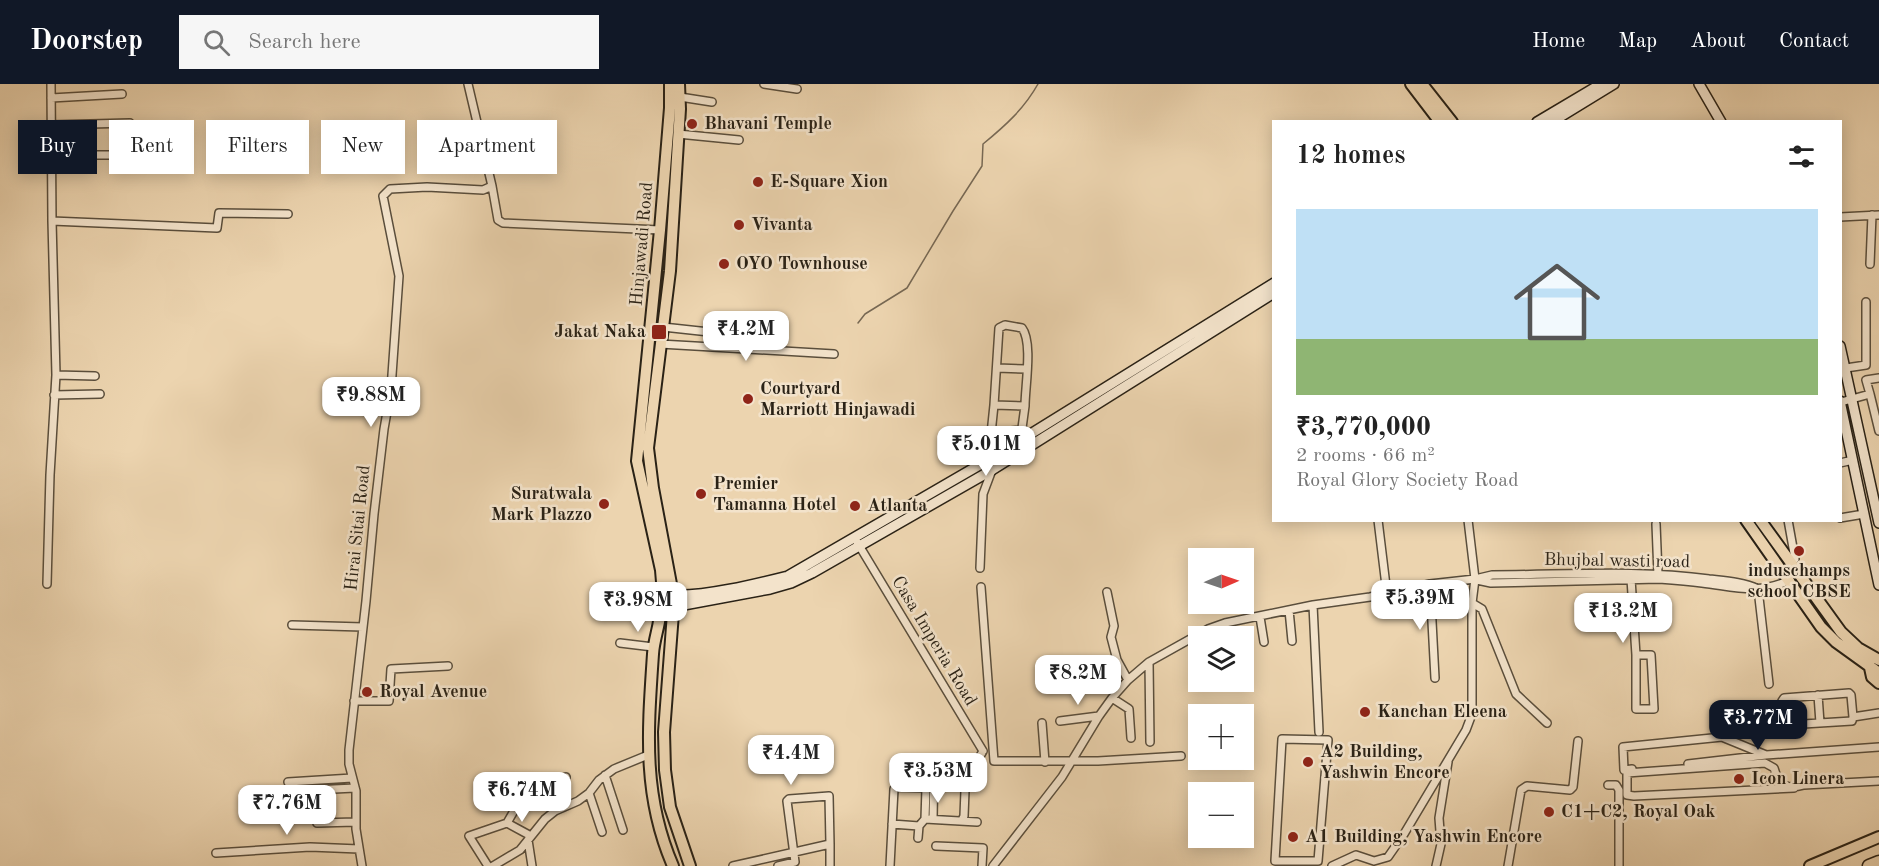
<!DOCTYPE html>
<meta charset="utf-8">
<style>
:root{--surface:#fff;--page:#f6f6f6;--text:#222;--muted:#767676;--line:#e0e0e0;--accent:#111827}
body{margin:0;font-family:"Old Standard TT",serif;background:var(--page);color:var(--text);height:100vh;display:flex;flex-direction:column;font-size:22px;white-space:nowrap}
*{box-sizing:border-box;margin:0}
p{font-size:20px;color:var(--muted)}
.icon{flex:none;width:33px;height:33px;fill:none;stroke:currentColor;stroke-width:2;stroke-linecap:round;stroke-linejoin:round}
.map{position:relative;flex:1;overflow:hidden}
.panel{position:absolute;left:1272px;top:36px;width:570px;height:402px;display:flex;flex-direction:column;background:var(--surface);border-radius:0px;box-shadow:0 3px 15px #0003}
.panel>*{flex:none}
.guide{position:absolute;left:18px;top:36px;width:570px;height:54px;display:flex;gap:12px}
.needle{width:39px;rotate:88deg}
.buttons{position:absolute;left:1188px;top:464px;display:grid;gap:12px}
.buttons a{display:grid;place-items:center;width:66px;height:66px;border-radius:0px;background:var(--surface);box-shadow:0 3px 15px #0003;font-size:30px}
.price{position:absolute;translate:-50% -51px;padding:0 14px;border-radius:12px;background:#fff;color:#222;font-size:20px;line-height:39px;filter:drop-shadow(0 2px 3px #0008)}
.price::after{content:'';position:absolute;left:50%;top:36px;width:18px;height:14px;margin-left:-9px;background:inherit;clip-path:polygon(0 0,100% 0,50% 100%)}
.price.on{background:var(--accent);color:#fff}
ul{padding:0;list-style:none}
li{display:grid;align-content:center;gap:12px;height:318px;padding:0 24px}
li+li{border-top:2px solid var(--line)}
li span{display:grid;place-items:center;height:186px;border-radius:0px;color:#555}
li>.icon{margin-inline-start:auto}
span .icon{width:108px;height:108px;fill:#fffc;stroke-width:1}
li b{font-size:26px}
h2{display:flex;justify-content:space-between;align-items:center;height:72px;padding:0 24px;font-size:26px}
.tag{padding:0 21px;border-radius:0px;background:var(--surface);box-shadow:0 3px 15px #0003;font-size:21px;line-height:54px}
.tag.on{background:var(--accent);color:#fff}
header{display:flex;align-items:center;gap:36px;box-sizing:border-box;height:84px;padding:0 30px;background:var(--accent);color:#fff}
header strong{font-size:28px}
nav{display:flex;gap:33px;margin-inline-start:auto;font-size:21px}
.search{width:420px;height:54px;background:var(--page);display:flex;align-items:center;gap:15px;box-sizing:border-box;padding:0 21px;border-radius:0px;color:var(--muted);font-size:22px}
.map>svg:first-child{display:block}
</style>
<header>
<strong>Doorstep</strong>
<div class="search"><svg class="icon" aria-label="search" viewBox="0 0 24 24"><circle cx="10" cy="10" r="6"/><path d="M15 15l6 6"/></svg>Search here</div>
<nav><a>Home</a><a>Map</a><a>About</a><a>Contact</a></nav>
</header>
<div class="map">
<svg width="1879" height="782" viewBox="0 0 1879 782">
<rect width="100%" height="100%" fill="#ecd4af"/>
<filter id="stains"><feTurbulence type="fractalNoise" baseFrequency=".00333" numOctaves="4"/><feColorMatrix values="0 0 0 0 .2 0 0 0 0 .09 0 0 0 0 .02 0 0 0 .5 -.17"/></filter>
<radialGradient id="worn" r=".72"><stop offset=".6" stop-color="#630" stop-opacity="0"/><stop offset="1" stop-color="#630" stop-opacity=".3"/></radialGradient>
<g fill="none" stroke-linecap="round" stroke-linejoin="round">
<path stroke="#776853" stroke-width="1.5" d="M858,239l7,-9 42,-26 46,-77 29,-45 1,-22c22,-18 41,-35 55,-60"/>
<defs>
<path id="street" d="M51,0l1,137 165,7 2,-15 69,1
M764,0l33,5
M680,13l32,5
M51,14l71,-4
M51,41l79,-2
M678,50l61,6
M51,71h136
M492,102l6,34 5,3 157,7
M1840,133l39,-2
M1870,180l2,-49
M663,243l83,9
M660,260l174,10
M997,284l29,1
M1846,284l20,-3v-63
M56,291l39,1
M1870,310l-4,-14 13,-2
M54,311l46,-1
M1841,318l29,-8 9,37
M994,321l5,-77 6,-3 17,3c11,14 3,59 3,78l-31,-1 -5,48 6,15
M991,349l30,-3 1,-2 3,-22
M1840,379l13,-3
M1840,434l24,-4
M1378,436l9,74
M1788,436l7,39 -5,3
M1656,440l2,50
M857,458l126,209
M980,484l3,-74 9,-24
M1631,495l5,76v54h18l-3,-54h-15
M1477,496l14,3 168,-4c14,1 28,2 43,4 34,4 55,12 88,-3
M47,500l3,-109 6,-100 -4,-154
M1430,500l5,94
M981,503l13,174h104l83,-5
M1758,505l11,95
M1107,508l7,34 -3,11 6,23 11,20
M1472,519l10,6 34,85 31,29
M1313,521l6,127
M1289,526l3,31
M1260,533l4,25
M292,541l71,2
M620,559l33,4
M1149,578l1,80
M1818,611l2,28
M1112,614l17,11 2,29
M354,617h35l2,-32 57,-3
M1853,633l-2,-22 -2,-2 -65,5 -2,3 2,21 3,3 65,-4 1,-4 26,-4
M1060,637l39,-5
M1042,639l3,39
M1282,655l46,1 -10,121h-43z
M1688,680l78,-9 113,-8
M966,681l13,-7 4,-7
M1632,685l-8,1 -1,-23 99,-10 44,18
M605,691l18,55
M288,698l64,-4
M1608,701h8l3,5v76
M1794,704l-160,8 -7,-1v-22l138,-10 9,5c5,18 13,22 30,17l75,-4
M313,706l42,-2
M589,709l13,39
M925,735l1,-31
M933,735l1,-56c6,-5 24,-6 31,-1l1,3 -2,51 -2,4
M317,739l39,-1
M507,739l24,13
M892,740l27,2
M918,754l1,-12 6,-7 52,3
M528,756l4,26
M936,762l47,2 -1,18
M216,769l94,-6 49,2
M362,782l-6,-37v-38l-7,-27v-14l17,-149 8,-87 10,-85 7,-40 8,-113 -16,-80 7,-7 37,-2 56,3 9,-4 -24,-102
M488,782l-19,-30 38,-13 19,-33 40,-13
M493,782l27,-16 25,-31 10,-8 23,-10 11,-8 10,-13 15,-11 34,-14
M733,782l97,-22 -1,-48 -40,3 -2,2 8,61 -17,4
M830,782v-22
M890,782l4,-77 3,-2 36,1
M993,782l69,-89 37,-61 13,-18 16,-18 21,-18 59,-33 17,-6 88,-18 57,-8 60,-13 45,-5 17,-4c72,0 146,-6 217,4 17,2 34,3 49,10
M1332,782l24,-11 18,6 14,-4 16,-23 62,-104 6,-16v-111l3,-24 -7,-59
M1436,782l5,-22 -2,-26 9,-56
M1508,782l13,-76 6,-4 43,4 3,-3 5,-46"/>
<path id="secondary" d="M1699,0l22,38
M1537,38l64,-38
M1552,38l62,-38
M1840,262l39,177
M1840,317l39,184
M672,511c32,2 84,-11 116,-19l207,-120 279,-173
M673,523l97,-18 21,-6 21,-10 180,-103 282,-177"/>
<path id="primary" d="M670,0v24l-10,122 -23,231 24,109 2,24 -3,6c3,18 -6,36 -7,54 -5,75 -11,141 20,212
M679,0l1,25 -10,162 -22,177 5,40 21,112 -10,132 1,38 5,37 20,59
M1411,0l29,38
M1422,0l30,38
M1746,436l75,107 15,15 43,31
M1760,436l81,112 17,16 21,12
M1869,579l3,14 7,6
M1810,782l69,-29"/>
<path id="highway" d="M1869,782l10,-4"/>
</defs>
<use href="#street" stroke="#5a4e3c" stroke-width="10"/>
<use href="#secondary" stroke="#2a2216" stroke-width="12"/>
<use href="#primary" stroke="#2a2216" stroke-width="14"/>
<use href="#highway" stroke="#2a2216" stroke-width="15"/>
<use href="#street" stroke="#f3e3cb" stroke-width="7"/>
<use href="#secondary" stroke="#f3e3cb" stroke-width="9"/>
<use href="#primary" stroke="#ecd4af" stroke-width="10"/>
<use href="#highway" stroke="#ecd4af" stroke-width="12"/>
</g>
<g fill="#8f2418" stroke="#f3e3cb" stroke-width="2">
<circle cx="692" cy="40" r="6"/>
<circle cx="758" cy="98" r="6"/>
<circle cx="739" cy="141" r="6"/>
<circle cx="724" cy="180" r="6"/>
<rect x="651" y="240" width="16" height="16" rx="3"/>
<circle cx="748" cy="315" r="6"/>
<circle cx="701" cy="410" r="6"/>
<circle cx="604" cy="420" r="6"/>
<circle cx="855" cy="422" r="6"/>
<circle cx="1799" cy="467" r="6"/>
<circle cx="367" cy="608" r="6"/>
<circle cx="1365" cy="628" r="6"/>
<circle cx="1308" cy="678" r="6"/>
<circle cx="1739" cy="695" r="6"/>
<circle cx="1549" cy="728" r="6"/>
<circle cx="1293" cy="753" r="6"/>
</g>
<g text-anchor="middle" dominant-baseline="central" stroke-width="5" stroke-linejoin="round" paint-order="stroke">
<g font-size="18" font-weight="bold" fill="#2a2216" stroke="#f3e3cb" text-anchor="start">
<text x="704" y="40">Bhavani Temple</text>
<text x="770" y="98">E-Square Xion</text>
<text x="751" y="141">Vivanta</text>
<text x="736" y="180">OYO Townhouse</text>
<text x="646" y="248" text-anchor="end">Jakat Naka</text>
<text x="760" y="305">Courtyard<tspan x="760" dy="21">Marriott Hinjawadi</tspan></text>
<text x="713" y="400">Premier<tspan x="713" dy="21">Tamanna Hotel</tspan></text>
<text x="592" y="410" text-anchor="end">Suratwala<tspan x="592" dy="21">Mark Plazzo</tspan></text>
<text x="867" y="422">Atlanta</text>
<text x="1799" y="487" text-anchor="middle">induschamps<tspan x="1799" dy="21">school CBSE</tspan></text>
<text x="379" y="608">Royal Avenue</text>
<text x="1377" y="628">Kanchan Eleena</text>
<text x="1320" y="668">A2 Building,<tspan x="1320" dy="21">Yashwin Encore</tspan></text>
<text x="1751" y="695">Icon Linera</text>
<text x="1561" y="728">C1+C2, Royal Oak</text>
<text x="1305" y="753">A1 Building, Yashwin Encore</text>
</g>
<g font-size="18" fill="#2a2216" stroke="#f3e3cb">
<text transform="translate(642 160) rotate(-85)">Hinjawadi Road</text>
<text transform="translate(358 444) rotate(-84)">Hirai Sitai Road</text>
<text transform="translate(1617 477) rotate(1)">Bhujbal wasti road</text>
<text transform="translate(934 557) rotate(59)">Casa Imperia Road</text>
</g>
</g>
<rect width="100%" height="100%" filter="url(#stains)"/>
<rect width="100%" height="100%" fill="url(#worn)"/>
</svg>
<div class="buttons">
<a><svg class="needle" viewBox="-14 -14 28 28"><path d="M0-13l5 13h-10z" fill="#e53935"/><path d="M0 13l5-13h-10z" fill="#767676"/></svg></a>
<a><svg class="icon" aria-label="layers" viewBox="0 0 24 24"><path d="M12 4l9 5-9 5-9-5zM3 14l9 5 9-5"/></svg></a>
<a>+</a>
<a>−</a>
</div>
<b class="price" style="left:746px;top:278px">₹4.2M</b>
<b class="price" style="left:371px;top:344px">₹9.88M</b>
<b class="price" style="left:986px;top:393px">₹5.01M</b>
<b class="price" style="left:1420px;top:547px">₹5.39M</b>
<b class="price" style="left:638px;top:549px">₹3.98M</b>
<b class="price" style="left:1623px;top:560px">₹13.2M</b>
<b class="price" style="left:1078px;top:622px">₹8.2M</b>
<b class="price on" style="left:1758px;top:667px">₹3.77M</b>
<b class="price" style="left:791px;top:702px">₹4.4M</b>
<b class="price" style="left:938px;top:720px">₹3.53M</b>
<b class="price" style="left:522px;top:739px">₹6.74M</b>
<b class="price" style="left:287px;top:752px">₹7.76M</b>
<div class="guide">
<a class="tag on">Buy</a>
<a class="tag">Rent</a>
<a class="tag">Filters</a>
<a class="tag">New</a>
<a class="tag">Apartment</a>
</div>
<section class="panel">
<h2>12 homes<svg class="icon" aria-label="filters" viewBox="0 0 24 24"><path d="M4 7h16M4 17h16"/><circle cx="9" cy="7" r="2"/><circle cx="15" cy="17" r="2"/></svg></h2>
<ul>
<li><span style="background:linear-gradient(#bfe0f5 70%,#8fb573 0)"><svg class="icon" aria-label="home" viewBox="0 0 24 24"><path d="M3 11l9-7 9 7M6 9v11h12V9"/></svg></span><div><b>₹3,770,000</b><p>2 rooms · 66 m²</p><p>Royal Glory Society Road</p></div></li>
</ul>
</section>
</div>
